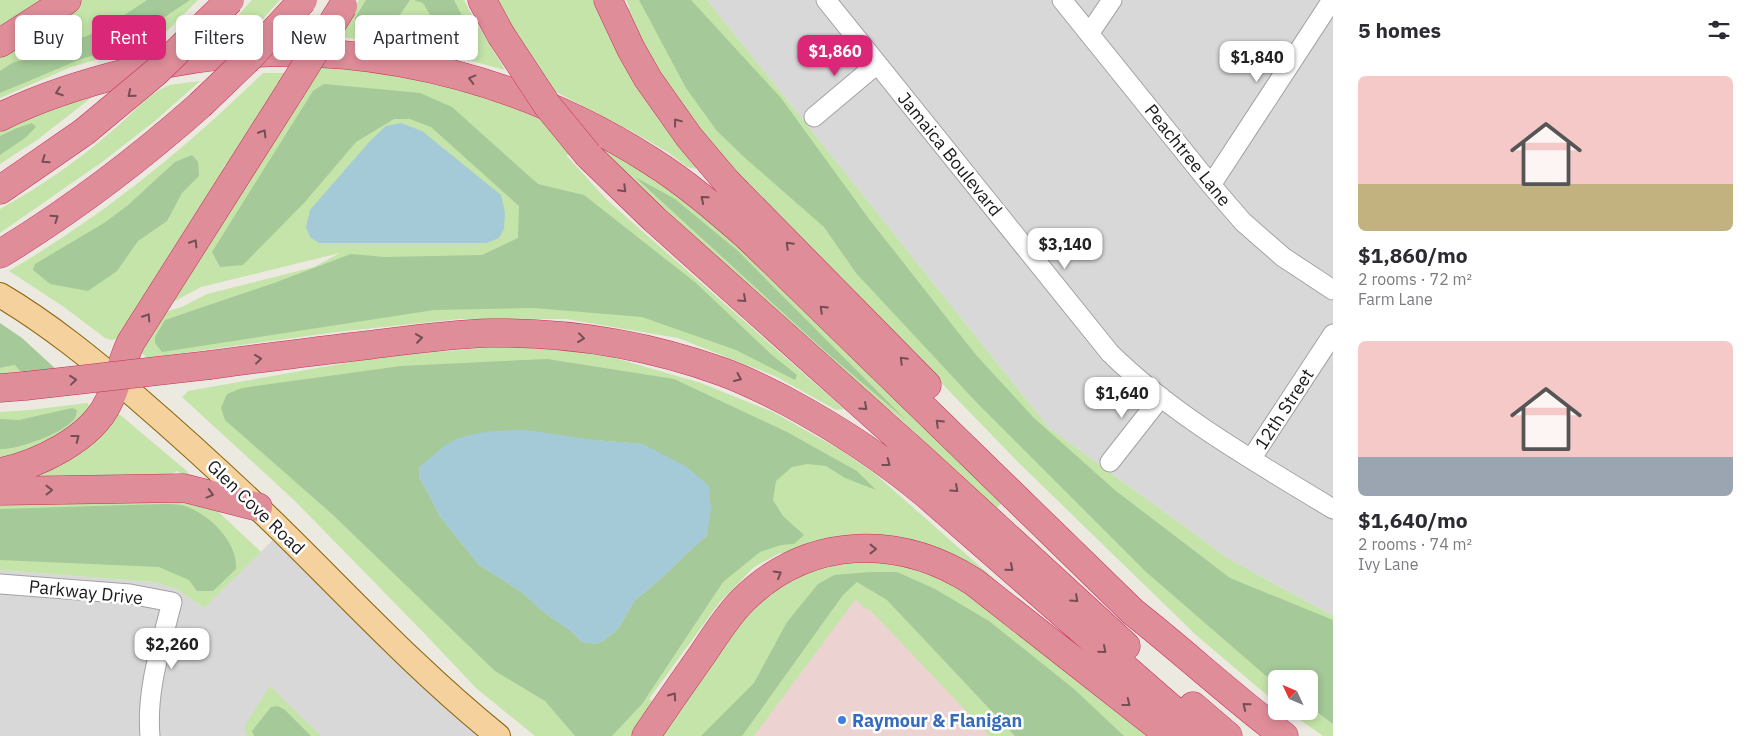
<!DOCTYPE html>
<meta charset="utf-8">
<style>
:root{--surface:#fff;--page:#f7f7f7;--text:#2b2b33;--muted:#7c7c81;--accent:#db2777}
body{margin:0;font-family:"IBM Plex Sans",sans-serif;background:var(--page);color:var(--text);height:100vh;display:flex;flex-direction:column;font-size:19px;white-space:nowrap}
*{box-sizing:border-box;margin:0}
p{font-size:16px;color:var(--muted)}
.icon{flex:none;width:28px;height:28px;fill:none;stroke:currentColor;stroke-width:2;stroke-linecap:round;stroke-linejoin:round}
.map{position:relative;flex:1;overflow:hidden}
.panel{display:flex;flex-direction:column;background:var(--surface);width:425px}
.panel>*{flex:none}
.top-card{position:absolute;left:15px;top:15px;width:475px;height:45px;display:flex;gap:10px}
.needle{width:32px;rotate:314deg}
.tools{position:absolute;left:1268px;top:670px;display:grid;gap:10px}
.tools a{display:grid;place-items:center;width:50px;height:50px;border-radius:8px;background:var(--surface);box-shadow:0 2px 8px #0003;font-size:25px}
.price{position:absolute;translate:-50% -42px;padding:0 11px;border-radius:10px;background:#fff;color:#222;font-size:16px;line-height:32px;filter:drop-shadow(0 1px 2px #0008)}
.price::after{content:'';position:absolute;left:50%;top:30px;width:15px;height:11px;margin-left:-8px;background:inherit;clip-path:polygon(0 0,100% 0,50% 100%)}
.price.on{background:var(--accent);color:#fff}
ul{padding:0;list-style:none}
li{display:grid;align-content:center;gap:10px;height:265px;padding:0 25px}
li span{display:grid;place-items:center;height:155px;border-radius:8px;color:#555}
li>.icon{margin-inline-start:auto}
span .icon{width:90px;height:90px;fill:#fffc;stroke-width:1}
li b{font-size:21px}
h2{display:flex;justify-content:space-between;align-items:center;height:60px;padding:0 25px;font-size:21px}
.chip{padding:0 18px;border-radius:8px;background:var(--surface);box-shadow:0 2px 8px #0003;font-size:18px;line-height:45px}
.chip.on{background:var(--accent);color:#fff}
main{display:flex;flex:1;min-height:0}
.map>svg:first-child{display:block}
</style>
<main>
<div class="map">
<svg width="1333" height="736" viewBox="0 0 1333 736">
<rect width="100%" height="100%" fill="#ece9e1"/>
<path fill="#d9d8d8" d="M707,0h626v616l-104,-57 -180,-131z
M282,531l216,205h-498v-166l153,12 24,7 27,19z"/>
<path fill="#ecd3d1" d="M860,586l143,150h-253z"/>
<path fill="#c4e4a9" d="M0,0h46l-46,29z
M78,0h120l-43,43 -84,24 -71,31v-48z
M252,0h28l-18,20 -31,3z
M359,0h105l9,17 32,53c-57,-16 -109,-29 -169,-33z
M495,0h101c21,59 60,110 98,159l2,10 -9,-2 -18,-14 -36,-21 -83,-43z
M626,0h81l342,428 180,131 104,57v120h-10l-35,-25h21v-32h-33v24l-80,-68 -178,-173 -325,-335 -47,-74 -23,-43 7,-2z
M319,64l91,12 73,19 42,15 90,44 57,37 80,66 251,244 -7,8 -100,-94 -27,-20 -264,-238 -39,-2 41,45 237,209 -8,1 -61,-34 -97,-38 -112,-19h-107l-122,13 -190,26 -6,-6 16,-38 25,-7 25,-13 107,-27 26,-14 -139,34 -28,15 -4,-6 13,-20 6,4 8,-25z
M263,73h27l-56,84 -11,10 5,4 -106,166 -10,3 -7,-2 -41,-31 -55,-36c95,-56 175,-121 254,-198z
M200,81l-45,40 -53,41 -102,71v-24c42,-23 83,-52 119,-84 14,-12 27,-29 44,-37 8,-5 27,-5 37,-7z
M100,91l-63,49 -37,24v-33l35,-16z
M509,346l92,8 100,29 72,29 66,37 35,24 152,134 -73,-48 -173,-6 -26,14 -35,36 -70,96 8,5 -23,32h-99l-59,-48 -52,-55 -130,-133 -112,-103 6,-6 197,-35z
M15,365l8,10 -23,2v-9z
M87,403l6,5 -29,25 -56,27 -8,1v-49l30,-2z
M114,413l5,1 69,58v4l-2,1 -9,-6 -4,2 1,5 -138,2 -13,-5z
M182,494l28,10 51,48 -57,56 -27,-19 -24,-7 -153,-12v-71z
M888,561l58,17 69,51 87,72 45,35h-157l-120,-126 -6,-2 -8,-9 -102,137h-97l80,-116 28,-25 52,-29z
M270,686l51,50h-74l-3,-9z"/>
<path fill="#a5c998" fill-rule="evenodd" d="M147,0h43l-70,47 -39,12 -81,34v-22l12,-8 38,-11 55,-24z
M366,0h44l-11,16 -19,11 -25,-2v-7z
M414,0h40l12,24 -7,8 -14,-1 -13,-13 -9,-15z
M639,0h52l90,98 88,121 107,136 58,63 82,73 114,87 103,42v104l-24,-18v-27h-33v4l-11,-8 -120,-104 -167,-167 -122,-131 -32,-46 -80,-70 -27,-26 -31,-43z
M324,84l96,9 32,14 86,77 46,11 112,88 76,72 25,20 -2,5 -59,-30 -94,-33 -108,-9 -100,2 -272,42 -7,-9v-6l10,-17 109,-37 77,-29 33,3 98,-2 36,-17 1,-32 -88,-79 -21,-8h-16l-38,23 -52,61 -61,62 -23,2 -8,-15 101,-161z
M32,123l4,4 -11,11 -25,17v-19l17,-8z
M192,155l6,7 1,14 -17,17 -15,28 -29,20 -21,30 -29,20 -38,-7 -17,-14 2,-6 69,-41 23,-17 48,-44z
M635,177l40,22 63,52 168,169 -79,-67z
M0,323l22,15 36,33 -35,4 -8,-10 -15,3z
M547,359l127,20 113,53 70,39 19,19 -31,-12 -19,-12 -19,-2 -15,3 -16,14 -3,19 10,16 21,19 -10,9 -13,1 -21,7 -37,30 -81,122 -30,32h-37l-30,-35 -50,-30 -162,-156 -108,-95 -4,-12 6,-14 15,-6 159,-22zM594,440l49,4 64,91 -51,48 -21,17 -17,29 -15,12 -7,3 -14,-2 -10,-10 -31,-22 -18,-17 -44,-28 -38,-47 -22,-41v-10l11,-8z
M72,408l5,2c-1,3 -1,6 -2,8 -10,15 -58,32 -75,31v-30l19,1z
M162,504c8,0 16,0 23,2 24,8 53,36 51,63l-23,22h-16l-8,-11 -30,-13 -159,-7v-51z
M871,572h26l38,17 54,32 85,68 50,47h-109l-128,-136 -30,-18 -14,13 -101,141h-41l53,-53 33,-61 31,-38 16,-9z
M278,706l7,4 26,26h-57l-2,-5 19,-24z"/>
<path fill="#a4cad7" d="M401,123l21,8 79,64 4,18 -1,16 -5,9 -12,5h-168l-9,-6 -4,-10 4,-17 60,-69 16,-15z
M526,430l68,10 49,4 44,23 22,19 2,24 -4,25 -51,48 -21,17 -17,29 -15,12 -7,3 -14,-2 -10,-10 -31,-22 -18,-17 -44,-28 -38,-47 -22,-41v-10c9,-7 16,-14 24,-20 21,-16 58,-17 83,-17z"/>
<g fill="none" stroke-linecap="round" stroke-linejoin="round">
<defs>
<path id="minor" d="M826,0l284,353c65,64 146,109 223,156
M1062,0l149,185 32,37 40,35 50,33
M1089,34l23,-34
M814,117l63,-53
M1211,185l121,-185
M1251,459l82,-125
M1110,462l51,-65
M0,584l130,10 42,8c-11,44 -26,88 -22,134"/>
<path id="major" d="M0,295c49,29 93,65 136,102 51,44 100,89 148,136 70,69 137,141 214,203"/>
<path id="highway" d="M482,0l19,35
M608,0l23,49 17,30 41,58 38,45 200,203
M0,43l67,-43
M0,117c42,-21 88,-35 133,-46 179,-44 364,-8 518,90 35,22 65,48 96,75l386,376c51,40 99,85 151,124
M588,155l66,64 265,237 207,190
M0,190l84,-58
M0,254c72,-44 138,-94 200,-149
M210,365c53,-7 106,-14 159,-20 40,-5 81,-11 121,-12 79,-1 158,12 233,39 22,8 44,19 65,30 50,27 96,57 139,93l276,241
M0,388l25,-2
M0,472c37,-7 91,-33 108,-69 10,-19 13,-41 23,-61l159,-251
M0,491l184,-3 74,19
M1193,706l35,30
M646,736c18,-27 37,-54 56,-81 13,-19 25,-39 41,-55 66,-65 156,-66 231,-18l196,154"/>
</defs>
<use href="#minor" stroke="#a2a2a2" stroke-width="21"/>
<use href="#major" stroke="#88630a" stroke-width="26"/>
<use href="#highway" stroke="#c92f5e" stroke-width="29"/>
<use href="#minor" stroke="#fff" stroke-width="19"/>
<use href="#major" stroke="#f5d29d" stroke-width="24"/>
<use href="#highway" stroke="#df8d99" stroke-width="28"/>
<defs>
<path id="highway-bridge" d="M501,35l46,70 41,50
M290,91l53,-85
M200,105l50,-48 53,-57
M84,132l72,-60 74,-72
M25,386l185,-21"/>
</defs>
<use href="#highway-bridge" stroke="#c92f5e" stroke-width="29" stroke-linecap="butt"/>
<use href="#highway-bridge" stroke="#df8d99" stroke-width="28"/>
</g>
<defs><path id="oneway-chevron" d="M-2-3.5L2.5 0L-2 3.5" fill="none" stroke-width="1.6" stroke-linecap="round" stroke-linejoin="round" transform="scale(1.25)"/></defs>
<g stroke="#734e54">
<use href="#oneway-chevron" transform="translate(472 79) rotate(-165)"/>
<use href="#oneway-chevron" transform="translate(59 92) rotate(160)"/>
<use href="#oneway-chevron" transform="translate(131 94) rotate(140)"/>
<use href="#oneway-chevron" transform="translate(677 122) rotate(-127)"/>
<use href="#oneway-chevron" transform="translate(263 133) rotate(-58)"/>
<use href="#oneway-chevron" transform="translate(45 160) rotate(145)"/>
<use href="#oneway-chevron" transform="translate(623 189) rotate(45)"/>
<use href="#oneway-chevron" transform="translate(704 199) rotate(-141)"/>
<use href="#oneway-chevron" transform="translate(55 218) rotate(-34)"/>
<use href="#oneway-chevron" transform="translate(194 243) rotate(-58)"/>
<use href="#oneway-chevron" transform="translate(789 245) rotate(-135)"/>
<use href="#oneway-chevron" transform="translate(743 299) rotate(42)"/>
<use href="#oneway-chevron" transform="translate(823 309) rotate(-136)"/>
<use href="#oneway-chevron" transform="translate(147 317) rotate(-57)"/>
<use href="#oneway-chevron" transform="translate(419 338) rotate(-8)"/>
<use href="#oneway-chevron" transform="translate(581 338) rotate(7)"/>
<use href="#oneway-chevron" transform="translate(258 359) rotate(-7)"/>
<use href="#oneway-chevron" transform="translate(903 360) rotate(-135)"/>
<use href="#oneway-chevron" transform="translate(738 378) rotate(24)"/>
<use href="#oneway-chevron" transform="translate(73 380) rotate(-6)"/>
<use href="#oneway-chevron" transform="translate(864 407) rotate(42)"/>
<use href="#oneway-chevron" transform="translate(939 423) rotate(-136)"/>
<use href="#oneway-chevron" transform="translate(76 438) rotate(-37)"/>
<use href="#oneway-chevron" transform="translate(887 463) rotate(37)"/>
<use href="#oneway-chevron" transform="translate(955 489) rotate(42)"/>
<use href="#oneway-chevron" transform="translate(49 490) rotate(-1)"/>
<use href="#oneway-chevron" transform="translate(210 494) rotate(15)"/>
<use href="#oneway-chevron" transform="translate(873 549)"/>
<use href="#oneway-chevron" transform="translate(1010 568) rotate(41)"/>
<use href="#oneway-chevron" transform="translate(778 574) rotate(-30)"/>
<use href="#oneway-chevron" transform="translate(1075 599) rotate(42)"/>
<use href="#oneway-chevron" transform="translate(1103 650) rotate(41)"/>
<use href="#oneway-chevron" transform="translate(673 696) rotate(-55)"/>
<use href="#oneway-chevron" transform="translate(1127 703) rotate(38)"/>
<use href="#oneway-chevron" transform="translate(1246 706) rotate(-141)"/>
</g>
<circle fill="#3f7fe0" stroke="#fff" stroke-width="2" cx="842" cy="720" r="5"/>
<g text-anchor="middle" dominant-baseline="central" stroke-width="5" stroke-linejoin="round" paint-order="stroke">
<g font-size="18" fill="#1b1b1b" stroke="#fff">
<text transform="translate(950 154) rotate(51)">Jamaica Boulevard</text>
<text transform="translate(1188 155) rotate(51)">Peachtree Lane</text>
<text transform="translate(1284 409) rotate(-57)">12th Street</text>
<text transform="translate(256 507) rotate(44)">Glen Cove Road</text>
<text transform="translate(86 592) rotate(6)">Parkway Drive</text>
</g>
<g font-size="18" font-weight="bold" fill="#366cbe" stroke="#fff" text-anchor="start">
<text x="852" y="720">Raymour &amp; Flanigan</text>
</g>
</g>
</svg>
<div class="tools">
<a><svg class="needle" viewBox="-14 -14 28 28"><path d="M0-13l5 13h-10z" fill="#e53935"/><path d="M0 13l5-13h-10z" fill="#7c7c81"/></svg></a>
</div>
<b class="price on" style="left:835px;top:77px">$1,860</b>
<b class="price" style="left:1257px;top:83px">$1,840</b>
<b class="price" style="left:1065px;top:270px">$3,140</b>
<b class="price" style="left:1122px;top:419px">$1,640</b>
<b class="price" style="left:172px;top:670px">$2,260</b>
<div class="top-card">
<a class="chip">Buy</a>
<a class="chip on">Rent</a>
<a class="chip">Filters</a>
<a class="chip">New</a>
<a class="chip">Apartment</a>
</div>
</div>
<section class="panel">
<h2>5 homes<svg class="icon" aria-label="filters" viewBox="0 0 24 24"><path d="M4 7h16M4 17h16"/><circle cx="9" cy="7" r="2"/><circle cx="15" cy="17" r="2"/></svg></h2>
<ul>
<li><span style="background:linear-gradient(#f6c9c9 70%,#c2b280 0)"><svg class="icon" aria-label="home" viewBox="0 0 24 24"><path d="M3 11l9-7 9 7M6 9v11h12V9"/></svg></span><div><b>$1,860/mo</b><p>2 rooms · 72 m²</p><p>Farm Lane</p></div></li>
<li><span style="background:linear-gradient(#f6c9c9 75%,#9aa5b1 0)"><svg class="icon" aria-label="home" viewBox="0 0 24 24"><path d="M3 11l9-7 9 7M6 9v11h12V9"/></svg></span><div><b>$1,640/mo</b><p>2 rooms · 74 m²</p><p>Ivy Lane</p></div></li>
</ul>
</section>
</main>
